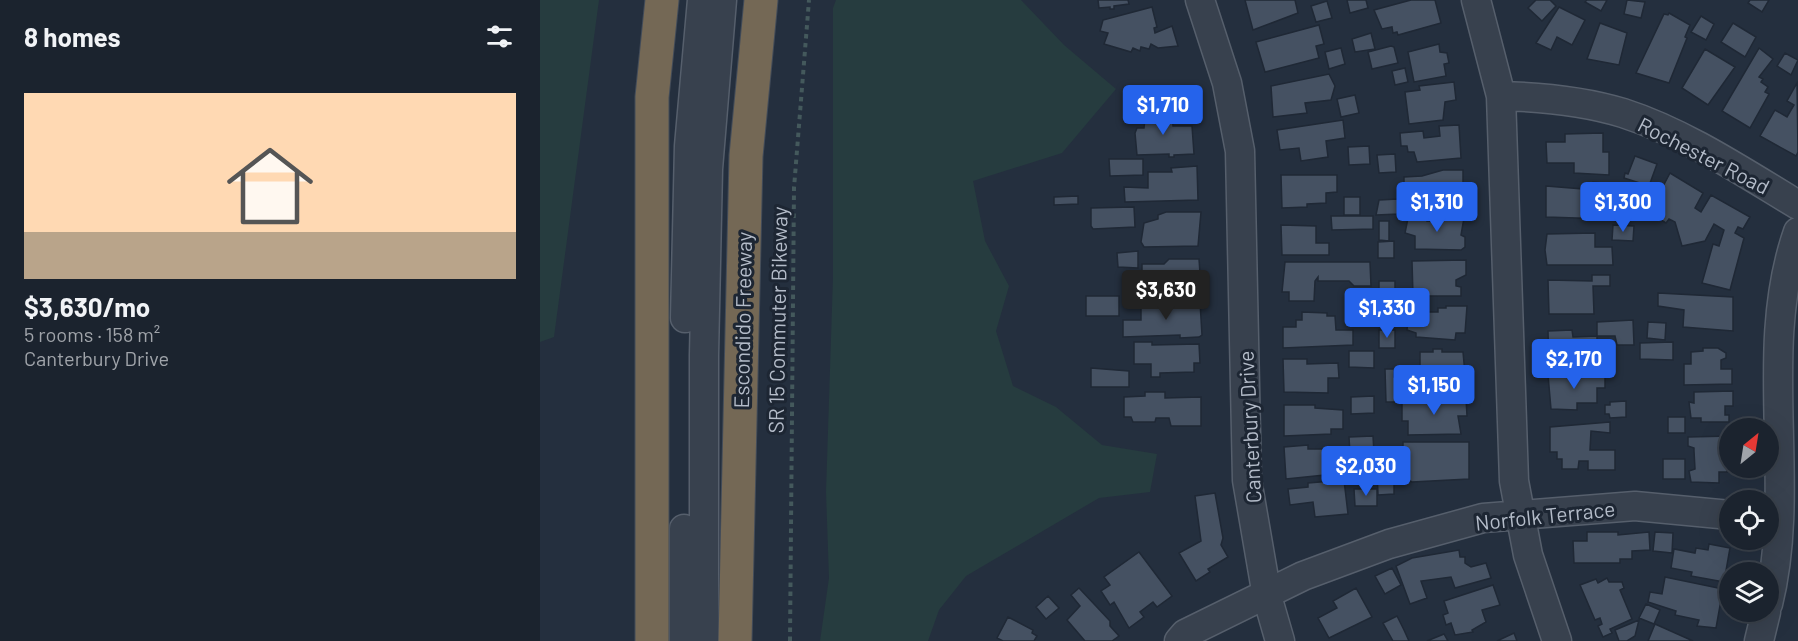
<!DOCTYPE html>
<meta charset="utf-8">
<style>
:root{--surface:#1b232e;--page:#242b36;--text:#f1f3f6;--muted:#a0a4aa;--line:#39404a;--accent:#2563eb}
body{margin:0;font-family:Barlow,sans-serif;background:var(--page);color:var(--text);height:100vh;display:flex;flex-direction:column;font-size:22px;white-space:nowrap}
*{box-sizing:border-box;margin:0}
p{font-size:20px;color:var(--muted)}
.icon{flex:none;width:33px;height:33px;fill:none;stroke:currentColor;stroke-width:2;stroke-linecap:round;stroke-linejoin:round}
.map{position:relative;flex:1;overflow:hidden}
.details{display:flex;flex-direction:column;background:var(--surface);width:540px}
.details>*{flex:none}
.needle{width:39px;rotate:30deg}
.tools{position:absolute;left:1179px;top:418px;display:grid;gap:12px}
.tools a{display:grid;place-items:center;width:60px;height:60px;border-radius:50%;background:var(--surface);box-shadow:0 6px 24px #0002,0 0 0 2px var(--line);font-size:30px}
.price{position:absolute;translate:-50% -51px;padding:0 14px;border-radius:6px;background:var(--accent);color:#fff;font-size:20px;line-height:39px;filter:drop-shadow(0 2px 3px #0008)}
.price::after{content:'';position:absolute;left:50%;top:36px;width:18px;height:14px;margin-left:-9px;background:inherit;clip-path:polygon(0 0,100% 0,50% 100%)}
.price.active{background:#222;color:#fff}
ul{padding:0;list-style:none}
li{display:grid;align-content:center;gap:12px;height:318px;padding:0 24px}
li+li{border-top:2px solid var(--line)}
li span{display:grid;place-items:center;height:186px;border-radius:0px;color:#555}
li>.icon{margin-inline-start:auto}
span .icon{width:108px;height:108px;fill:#fffc;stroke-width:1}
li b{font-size:26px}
h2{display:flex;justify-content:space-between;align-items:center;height:72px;padding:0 24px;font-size:26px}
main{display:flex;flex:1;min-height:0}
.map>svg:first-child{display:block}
</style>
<main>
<section class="details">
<h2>8 homes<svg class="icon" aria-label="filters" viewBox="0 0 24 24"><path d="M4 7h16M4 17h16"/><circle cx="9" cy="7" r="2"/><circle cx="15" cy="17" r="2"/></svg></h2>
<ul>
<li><span style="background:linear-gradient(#ffd9b3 75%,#b9a48a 0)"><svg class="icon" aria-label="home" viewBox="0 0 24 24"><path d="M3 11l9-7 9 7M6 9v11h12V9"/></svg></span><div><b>$3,630/mo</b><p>5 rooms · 158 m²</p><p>Canterbury Drive</p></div></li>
</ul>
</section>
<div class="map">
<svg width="1258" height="641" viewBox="0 0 1258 641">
<rect width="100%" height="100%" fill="#242f3e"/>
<path fill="#263c3f" d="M0,0h59l-45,337 -14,5z
M296,0h185l43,45 52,44 -54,64 -89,28 12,60 24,45 -13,45 17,55 43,21 46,38 55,9 -7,38 -51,6 -133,78 -27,34 -11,31h-108l9,-63 -3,-86 7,-215v-269z"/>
<path fill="#455162" stroke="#1f2835" stroke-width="1.5" d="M558,0h30l1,4 -15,2v3h-4v-2l-11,1z
M705,0h50l3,13 -45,17z
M807,0h19l2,8 -18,5z
M871,0h24l6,23 -43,12 -1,-3 -4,1 -1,-6 -10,2 -8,-19z
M996,0h14l6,6 -14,15 -14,-13z
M1047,0h20l-6,11 -16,-9z
M1087,0l18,2 -4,16 -17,-4z
M1210,0h19l-7,12 -14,-9z
M787,1l5,17 -16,4 -5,-16z
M612,7l5,20 -3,1 1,5 17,-7 6,20 -20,2 -7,-4 -2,5 -8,-2 -1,4 -7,-3 -2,4 -27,-8 4,-11 -8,-2 3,-11z
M1019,7l26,13 -13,25 -15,-8 -6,13 -15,-7z
M1129,13l21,12 -5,12 2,1 -18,45 -33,-10 28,-59 4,1z
M1161,16l13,8 -8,16 -15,-8z
M1060,23l27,10 -8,32 -32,-6z
M1193,23l23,14 -11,20 -24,-15z
M779,25l5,19 -8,2 3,12 -54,14 -9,-30z
M831,33l4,16 -20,3 -3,-13z
M899,44l1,8 7,1 2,10 -5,1 2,12 -32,6 -6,-30z
M851,46l3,1 4,16 -26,6 -4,-17z
M801,48l4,16 -16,5 -4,-17z
M1219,48l14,11 -14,18 4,2 -2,3 7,5 -3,5 4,2 -19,34 -28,-17z
M1165,49l30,18 -27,38 -26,-17z
M1245,53l13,7 -7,15 -14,-9z
M865,68l3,14 -13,3 -3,-14z
M789,74l6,12 -4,14 -26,3 2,10 -34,4 -2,-31z
M914,82l2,18 -11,2 -2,18 -34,4 -4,-32 15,-2 -1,-4z
M1257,83l1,69 -2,4 -36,-20 15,-26 12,7 7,-12 -7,-4z
M815,95l4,18 -18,4 -4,-18z
M606,108l8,2 4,-2 2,6 12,-1 1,13h19l2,28 -20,1v2h-5v-3l-32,1 -2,-22 2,-5h7z
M803,120l2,18 -19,3 2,16 -27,4 -2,-13 -19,2 -3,-20z
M919,125l2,33 -44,4 -3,-10h-6l-1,-6h-6l-1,-13 23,-2 1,7 16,-2 -1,-10z
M1063,133v19h6v23l-35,-2v-10h-27l-1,-21h19v-8z
M829,146l1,18 -21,1 -1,-18z
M855,154l1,18 -17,1 -2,-18z
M1095,156l22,8 -8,22 -25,-8 1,-5 3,1z
M569,159h34v16l-33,1z
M657,166l1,34 -73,2 -1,-15 24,1v-16h24l-1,-4z
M903,170h20v16h-5l-6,5 3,14 -29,1 1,-11 -23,1v-19l18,-1z
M1130,173l33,20 -8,15 6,4 10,-17 39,22 -7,12 -5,-2 -3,6 9,5 -14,52 -28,-7 11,-39 6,2 5,-16 -10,-6 -9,17 -23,5 -7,-24 -6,-3 -3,4 -17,-10z
M741,175h56v17l-11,1v10l-19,1v3l-25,1z
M1053,182l17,2 -2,14 -16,-3z
M1006,186l37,3v4h4v9l20,4v13l-61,-2z
M538,196v8l-24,1v-8z
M804,197h16v18h-16z
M858,199l1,15 -23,1 3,-15z
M594,207l1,20 -42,2 -2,-3v-18z
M626,212h35l-3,34 -54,1 -3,-5 3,-19 14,-4v-4z
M906,214l18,4 -3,17 4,2v10l-4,3 -46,-1v-13l-10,-3 3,-15h19v3h9v-5h9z
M791,216h42v13l-41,1z
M839,221h10v20l-10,-1z
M741,225l35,1v17h13v12h-47z
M1073,225l21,1 -1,15 -21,-1z
M1055,233v14h17l1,18h-66l-2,-15 2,-16z
M854,241v17h-16v-16z
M598,251v17l-20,-1 -1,-14z
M629,259h30l2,28 -2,4 -35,3v-3l-22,1v-28h22z
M926,260v15l-10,5v6l5,1v9h-48l-1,-35z
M745,262h85l1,24h-17l-5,-5h-31v-4l-3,4 -1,20h-25v-9h-7z
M1052,275h18v11h-17l1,28h-45l-1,-34 44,1z
M839,281h16v22h-16z
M1118,293l75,4v34l-50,-4 1,-17 -26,-4z
M546,296h33v20h-33z
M660,302l2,33 -3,2 -19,1v-3l-57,2v-17h18v-14l2,-3z
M870,303l17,1v8h11v-4h8v-2h21l-2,27h-9l-1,7 -39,-3v-4l-9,-3z
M808,305h22v16h-22z
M762,312l25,1v3h8l1,14h17v15l-70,3v-21h13v-7h6z
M1093,320l1,25h-17l-2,-9h-18v-14z
M1108,322l18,1 -1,17 -18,-2z
M839,330h16v18h-16z
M1032,330l1,7 24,-1v13h10v16l-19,4v-4l-39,1 -1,-35z
M594,342h18v3l47,-1 1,19h-6v9l-34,1v4h-9v-13h-17z
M1133,342v18l-33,-1v-16z
M1163,348h15l8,5v5l-5,2v9h11v15l-48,1v-21h7v-12l12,-1z
M893,349h9v3h21l3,33 -50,1v-4h-3v-11h7v-19h13z
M809,351h25v17l-25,-1z
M743,359h24v5l31,-1 1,15h-11v15l-44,-1z
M551,368l38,3v16h-38z
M845,369h9v8l8,-1v19h-3v7h-13z
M1008,375h57v13h-8v15h-20v7l-26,-1z
M1193,391v15h-8v9h4v7h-28v-4h-10l-2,-16 5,1v-11z
M605,392h20v6l36,-1v29h-30l-2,-8h-13l-1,4h-22l-2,-5h-7v-20l21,-1z
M834,396v17l-23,1v-17z
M926,398l1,18h-9l3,18 -53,1v-14h-6v-22z
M1086,401v16l-16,1 -1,-4h-4v-9h5v-3z
M744,405h31v3l28,2v19h-12v5l-47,2z
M1128,417h17v16h-17z
M1070,422v11l-19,-2 -1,19h25v20h-27v-9h-9l-1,8h-16v-10h-5v-7h-7v-25z
M833,436l1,17 -24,1 -1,-17z
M1190,436l-3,36h-8v11l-28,-1 -2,-11 6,-2 -1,-18v-3l-6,-2v-9z
M863,442h66v37l-57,3 -4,-2v-18h-5z
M768,445v4h25v6l20,2 1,15 -68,7 -2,-32z
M1123,459h22v20h-22z
M837,470h17v24l-16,1z
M804,480l4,34 -33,3 -2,-15 -23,3 -2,-16 20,-2v-4z
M814,489h23v17h-22z
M675,493l8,45 -2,7 7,12 -20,12 2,3 -14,9 -17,-28 22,-12 -6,-45z
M1047,532h31v3l31,-3 1,18 -18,1v8h-12v4h-46l-1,-22h14z
M1115,532l18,1 -1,20 -19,-2z
M1169,544l21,4 -6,34 -33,-6 1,-4 -21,-4 3,-19 21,4 1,-5 12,2z
M919,550l1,7h5v6l6,4 15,-4 5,15 -36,10 -4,-11 -30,4 6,17 -17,6 -14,-38 16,-8z
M599,552l33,44 -15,11 -4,-5 -13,10 4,5 -15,11 -15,-26 -4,3 -9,-14 9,-6 -6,-8z
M852,568l9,17 -16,9 -10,-18z
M1125,577l58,12 -7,39 -19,-2 2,-6 -24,-5 1,-4 -28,-9 2,-10 12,2z
M1067,578l2,4h13l2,6 -4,2 12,29 -22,10 2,4 -9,4 -5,-11 4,-2 -2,-6 -5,2 -15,-35 16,-6 2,4z
M953,585l7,20 -18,5 4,12 -14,8 1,2 -18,3 -4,-12 -5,2 -3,-10 5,-2 -4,-12z
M539,588l31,33v5l9,10 -7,5h-27l-18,-21 13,-14 -9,-11z
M816,588l16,29 -43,21 -11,-20 19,-10 -4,-7z
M508,596l11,12 -13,11 -10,-12z
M1106,604l14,6 -6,14 -15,-6z
M857,616l7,14 5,11h-16l-10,-18z
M468,617l25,13 -1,3 5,3 -3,5h-31l-6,-3z
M1099,620l-4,16 -8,5h-8l-4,-11z
M1115,624l38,17h-45z
M974,633l3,8h-20z
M904,634l4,7h-21z"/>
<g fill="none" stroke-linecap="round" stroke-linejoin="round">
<defs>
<path id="minor" d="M660,0l27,83 13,68 7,329 20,116 13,45
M936,0l25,96 13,385 14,74 29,86
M961,96c41,1 83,5 122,17 62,20 120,59 175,92
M145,318l4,-172 13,-146
M1228,604c30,-121 -12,-253 30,-372
M144,641v-112
M164,641v-286l4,-186 14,-169
M639,641l6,-7 118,-58 86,-32 94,-26 152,-12 95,9
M1219,641l7,-29"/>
<path id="highway" d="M112,641v-544l10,-97
M195,641l11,-485 15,-156"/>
</defs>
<use href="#minor" stroke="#565f6c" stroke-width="31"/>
<use href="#highway" stroke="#434c59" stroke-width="35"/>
<path stroke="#44595c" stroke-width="4" stroke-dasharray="4.5 4.5" stroke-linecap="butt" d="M250,641l4,-453 15,-188"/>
<use href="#minor" stroke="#38414e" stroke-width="28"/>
<use href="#highway" stroke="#746855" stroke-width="33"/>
</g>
<g text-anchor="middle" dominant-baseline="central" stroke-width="6" stroke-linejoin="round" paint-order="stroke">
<g font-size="21" fill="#b4bcc9" stroke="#1d2633">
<text transform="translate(1164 155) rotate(27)">Rochester Road</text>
<text transform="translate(202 320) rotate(-89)">Escondido Freeway</text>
<text transform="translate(237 320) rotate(-89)">SR 15 Commuter Bikeway</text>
<text transform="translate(709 427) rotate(-93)">Canterbury Drive</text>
<text transform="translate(1005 515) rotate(-6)">Norfolk Terrace</text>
</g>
</g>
</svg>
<div class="tools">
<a><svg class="needle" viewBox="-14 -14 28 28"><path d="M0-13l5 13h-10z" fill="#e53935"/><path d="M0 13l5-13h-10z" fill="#a0a4aa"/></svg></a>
<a><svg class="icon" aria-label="locate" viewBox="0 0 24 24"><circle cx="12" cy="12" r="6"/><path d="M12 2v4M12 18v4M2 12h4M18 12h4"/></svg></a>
<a><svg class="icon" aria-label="layers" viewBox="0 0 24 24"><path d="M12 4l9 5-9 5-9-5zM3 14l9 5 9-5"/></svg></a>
</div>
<b class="price" style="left:623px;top:136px">$1,710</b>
<b class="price" style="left:897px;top:233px">$1,310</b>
<b class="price" style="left:1083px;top:233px">$1,300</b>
<b class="price active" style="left:626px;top:321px">$3,630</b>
<b class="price" style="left:847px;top:339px">$1,330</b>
<b class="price" style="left:1034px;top:390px">$2,170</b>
<b class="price" style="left:894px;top:416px">$1,150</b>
<b class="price" style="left:826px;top:497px">$2,030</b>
</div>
</main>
